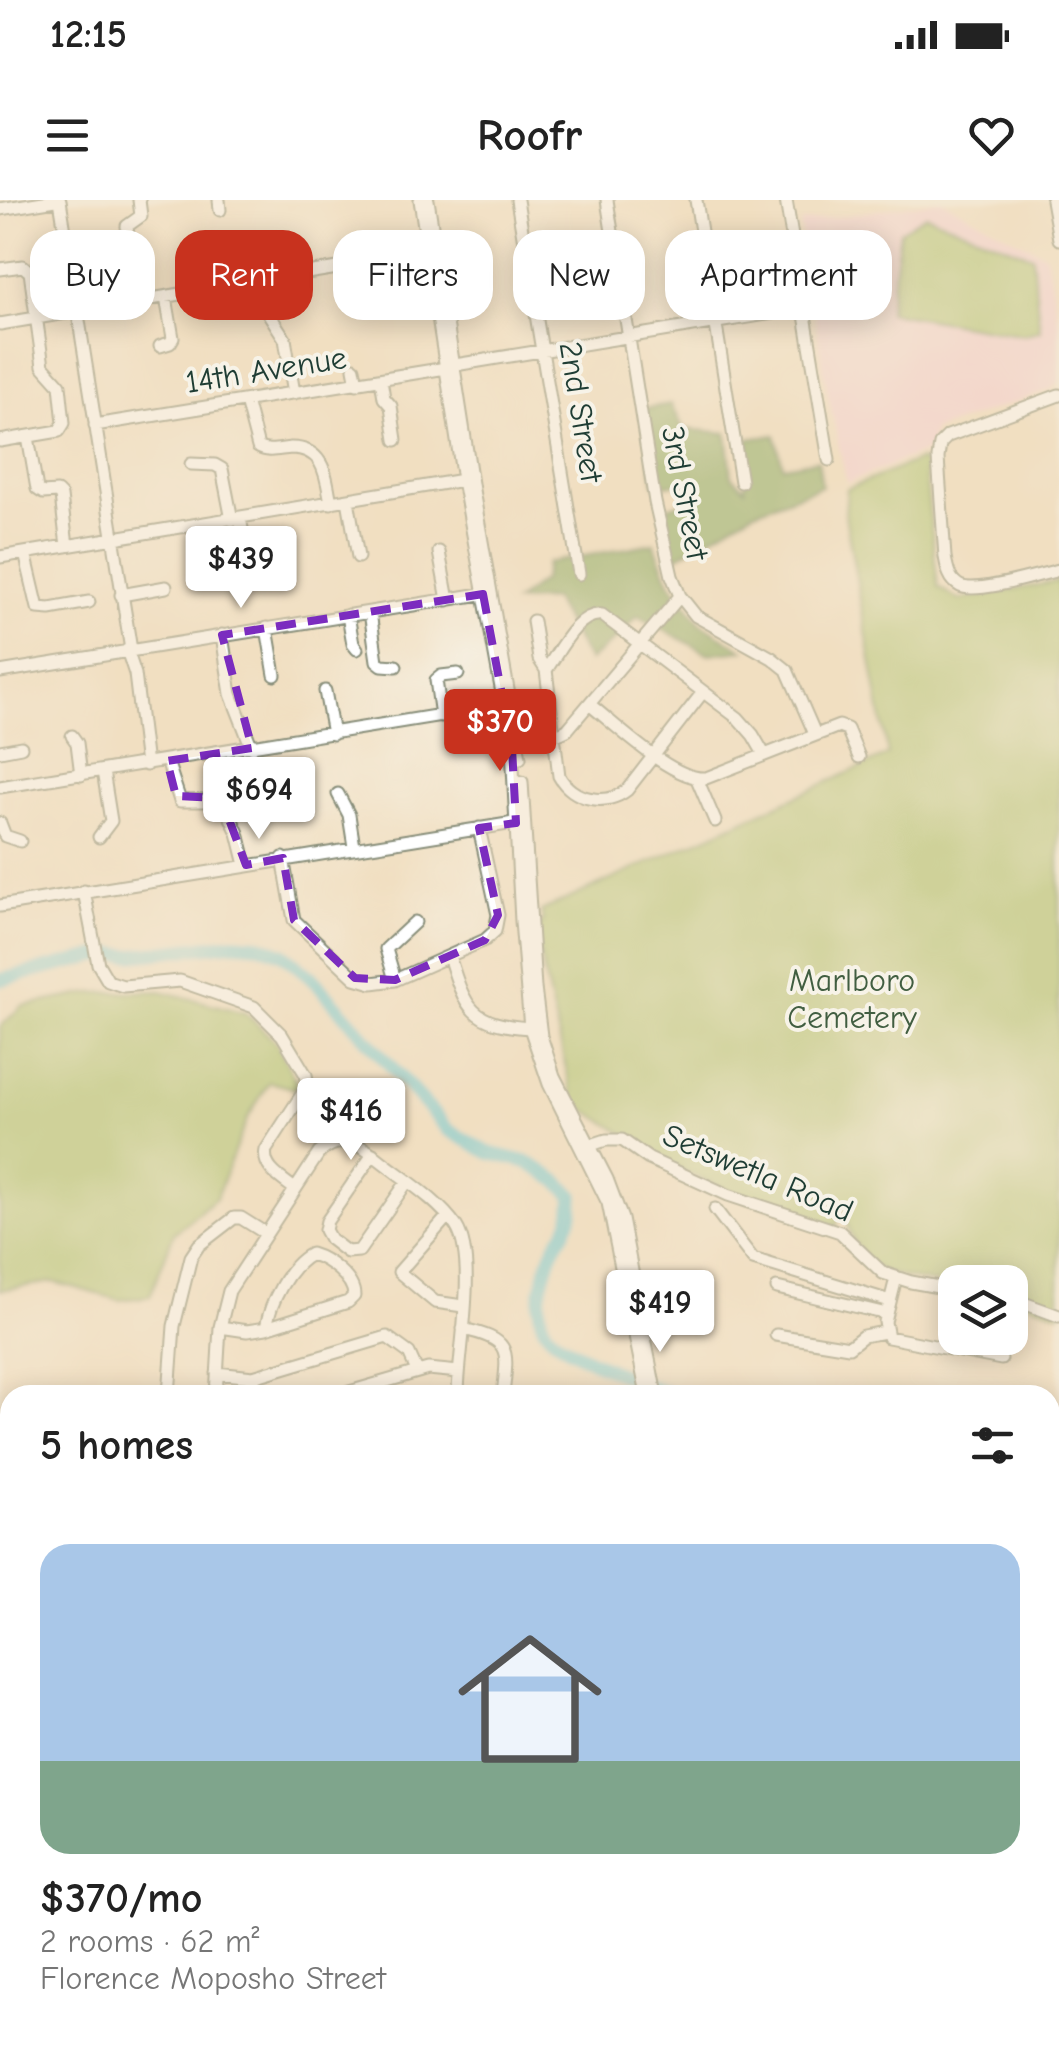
<!DOCTYPE html>
<meta charset="utf-8">
<style>
:root{--surface:#fff;--page:#f2f2f2;--text:#222;--muted:#767676;--accent:#c8321e}
body{margin:0;font-family:"Comic Neue",sans-serif;background:var(--page);color:var(--text);height:100vh;display:flex;flex-direction:column;font-size:38px;white-space:nowrap}
*{box-sizing:border-box;margin:0}
p{font-size:32px;color:var(--muted)}
.icon{flex:none;width:55px;height:55px;fill:none;stroke:currentColor;stroke-width:2;stroke-linecap:round;stroke-linejoin:round}
.map{position:relative;flex:1;overflow:hidden}
.drawer{position:absolute;left:0px;top:1185px;width:1060px;height:672px;display:flex;flex-direction:column;background:var(--surface);border-radius:30px 30px 0 0;box-shadow:0 5px 25px #0003}
.drawer>*{flex:none}
.hud{position:absolute;left:30px;top:30px;width:1000px;height:90px;display:flex;gap:20px}
.fabs{position:absolute;left:938px;top:1065px;display:grid;gap:20px}
.fabs a{display:grid;place-items:center;width:90px;height:90px;border-radius:20px;background:var(--surface);box-shadow:0 5px 25px #0003;font-size:50px}
.price{position:absolute;translate:-50% -85px;padding:0 22px;border-radius:10px;background:#fff;color:#222;font-size:32px;line-height:65px;filter:drop-shadow(0 2px 5px #0008)}
.price::after{content:'';position:absolute;left:50%;top:60px;width:30px;height:22px;margin-left:-15px;background:inherit;clip-path:polygon(0 0,100% 0,50% 100%)}
.price.active{background:var(--accent);color:#fff}
ul{padding:0;list-style:none}
li{display:grid;align-content:center;gap:20px;height:530px;padding:0 40px}
li span{display:grid;place-items:center;height:310px;border-radius:30px;color:#555}
li>.icon{margin-inline-start:auto}
span .icon{width:180px;height:180px;fill:#fffc;stroke-width:1}
li b{font-size:42px}
h2{display:flex;justify-content:space-between;align-items:center;height:120px;padding:0 40px;font-size:42px}
.chip{padding:0 35px;border-radius:30px;background:var(--surface);box-shadow:0 5px 25px #0003;font-size:35px;line-height:90px}
.chip.active{background:var(--accent);color:#fff}
.status{display:flex;justify-content:space-between;align-items:center;height:70px;padding:0 50px;background:var(--surface);direction:ltr}
.status svg{height:28px;fill:currentColor}
header{display:flex;justify-content:space-between;align-items:center;height:130px;padding:0 40px;background:var(--surface);font-size:45px;font-weight:700}
.map>svg:first-child{display:block}
</style>
<div class="status"><b>12:15</b><svg viewBox="0 0 49 12"><path d="M0 12V9h3v3zM5 12V6h3v6zM10 12V3h3v9zM15 12V0h3v12zM26 1h20v11H26zM47 4h2v5h-2z"/></svg></div>
<header><svg class="icon" aria-label="menu" viewBox="0 0 24 24"><path d="M4 6h16M4 12h16M4 18h16"/></svg>Roofr<svg class="icon" aria-label="heart" viewBox="0 0 24 24"><path d="M12 20l-8-8c-3-5 5-10 8-4 3-6 11-1 8 4z"/></svg></header>
<div class="map">
<svg width="1059" height="1857" viewBox="0 0 1059 1857">
<rect width="100%" height="100%" fill="#f7f3e8"/>
<filter id="ink" filterUnits="userSpaceOnUse"><feTurbulence type="fractalNoise" baseFrequency=".01" numOctaves="2"/><feDisplacementMap in="SourceGraphic" scale="20" xChannelSelector="R" yChannelSelector="G"/><feConvolveMatrix kernelMatrix="1 2 1 2 8 2 1 2 1" color-interpolation-filters="sRGB"/></filter>
<filter id="wash" filterUnits="userSpaceOnUse"><feTurbulence type="fractalNoise" baseFrequency=".0048" numOctaves="4" result="noise"/><feDisplacementMap in="SourceGraphic" scale="40" xChannelSelector="R" yChannelSelector="G"/><feGaussianBlur stdDeviation="2.25" result="paint"/><feColorMatrix in="noise" values="0 0 0 0 0 0 0 0 0 0 0 0 0 0 0 0 0 1.4 0 .05"/><feComposite in="paint" operator="in"/></filter>
<g filter="url(#wash)">
<rect width="100%" height="100%" fill="#f1dfc1"/>
<path fill="#f6cfd8" d="M941,0l105,55 13,69v57l-7,8 -119,42 -5,19 -81,33 -20,-92 -27,-168z
M10,1636v212h55l-34,9h-31v-218z"/>
<path fill="#a6c269" stroke="#62804e" stroke-width="2.5" d="M926,15l106,41 8,74 -16,5 -136,-23 12,-81z
M919,260l5,2 14,125 21,13 100,-19v732l-49,-16v-15h-55v6c-16,-4 -66,-12 -77,-19 -20,-14 -33,-39 -32,-61h-7l-2,19 -82,-25 -102,-44 -28,-24 -51,-31 -38,-165v-8l7,-10 -2,-9 347,-156 -43,-240 2,-26z
M161,791l84,22 31,29 24,48 -31,-8 -22,37 -31,79 -42,35 -24,63 -30,4 -67,-18 -53,8v-263l22,-21 68,-13z"/>
<path fill="#84a85d" stroke="#527248" stroke-width="2.5" d="M671,204l13,25 43,4 5,43 13,13 3,-50 27,-4 8,31 35,-6 4,26 -67,25 -80,47 -13,-49 38,-13 -5,-12 -40,1 -14,-76z
M654,343l16,39 30,41 44,27 -35,4 -72,-38 -18,20 -30,25 -36,-62 -38,3 28,-22 4,-17z"/>
<g fill="none" stroke-linecap="round" stroke-linejoin="round">
<path stroke="#5cc6d7" stroke-width="14" d="M0,780l106,-26 27,1 101,-12 26,2 23,9 28,23 137,153 41,23 38,9 31,19 15,15c-1,7 0,17 -3,24 -5,14 -16,23 -21,41 -6,19 -16,50 -3,69 18,24 95,52 125,65
M1050,1252l9,3"/>
</g>
</g>
<g filter="url(#ink)">
<g fill="none" stroke-linecap="round" stroke-linejoin="round">
<defs>
<path id="minor" d="M60,0l71,450
M219,0l1,10
M420,0l43,280 49,268 9,173 9,107 19,56 59,119 39,192
M428,0l45,290 47,268
M517,0l62,374
M607,0l48,302 17,74 8,20 16,20 76,42 15,12 28,64
M696,0l45,282
M786,0l43,260
M1052,0l7,39
M0,9l56,-9
M129,48l-2,-22 14,-10 -2,-16
M0,69l23,-3 7,6 13,94 17,19 4,38 -5,8 -59,10
M259,81l8,30 18,28 9,54
M0,124l428,-71
M160,146l10,-3 3,-5 -7,-41
M455,165l349,-57
M354,168l3,16
M381,179l3,19 7,8 5,34
M1059,195l-111,41 -8,8 -2,14 7,99c2,11 4,23 15,29 17,8 78,-11 99,-16
M246,201l12,46c11,6 20,2 33,1 34,0 35,29 40,55
M95,225l351,-57
M28,237l9,52 6,4 14,-1 4,4 6,50
M191,264l24,1 7,4 10,51
M348,300l10,57
M240,318l11,58
M439,352l9,48
M25,353l13,55 12,1 39,-7
M0,357l463,-77
M121,395l45,-8
M370,412l7,49 5,4 14,1
M348,415l5,29 4,5
M533,421l6,38 7,11 13,106c13,24 47,31 68,14l76,-98
M267,428l8,47
M222,435l9,59 21,54
M127,450l8,24 11,91
M546,470c13,-18 31,-58 56,-55l136,103 15,17 11,19
M0,472l487,-79
M325,491l8,43
M589,504c27,21 84,77 117,74l133,-52 8,3 12,28
M441,516l-5,-36 5,-4 17,-2
M72,536l5,7 4,32
M518,538l36,-2 13,-6 113,-134
M0,551l21,-4
M167,561l13,40h43l15,32 8,32
M697,579l18,42
M522,582l13,206 6,48 13,40 53,103 15,40 34,176
M0,587l509,-83
M338,594l11,21 5,32
M0,623l5,13 15,5
M99,637l12,-16 -8,-50
M283,658l11,62 61,58 17,5 23,-3 90,-40 10,-9 3,-16 -19,-87
M84,691l14,73 10,17 15,5 57,-5 74,26 28,28 24,40 2,10 -42,65c-4,19 16,29 29,39
M0,706l520,-84
M449,756c17,54 22,68 81,72
M395,780l-9,-31 29,-27
M591,945l15,-5h16l27,19 79,36 112,37 43,41 28,9 44,8
M373,954l-46,67 -2,9 5,9 17,13 12,-1 48,-69
M715,1009l38,50 137,42
M448,1016l-49,56 36,30 28,4
M311,1054c17,5 43,24 43,42l-6,6 -82,26c4,-25 22,-62 45,-74z
M896,1078l-11,44 3,15 113,22
M777,1088l110,26
M1010,1098l49,18
M220,1127l27,4 19,-3
M463,1129c49,11 45,20 40,66
M776,1135l73,12 14,-11 21,-4
M217,1173l36,4 134,-40 22,16 8,18
M253,1177l5,18
M169,1195l5,-69 17,-69 8,-12 35,-27h7l24,15
M216,1195l4,-68 9,-36 90,-138c23,-20 40,-10 61,7 24,19 58,40 76,66 22,34 2,127 2,169
M339,1195l89,-26 31,3
M0,1390l5,40
M1050,1436l9,7
M9,1441l1,9
M1050,1544l9,-9
M1050,1557l9,10
M0,1567l10,-3
M0,1592l8,27
M1050,1661v37
M1054,1843l5,1
M186,1848l14,9
M362,1848l13,9
M686,1848l16,9
M766,1848l19,9
M902,1848l21,9
M158,1857l8,-9
M275,1857l8,-9
M319,1857l9,-9
M392,1857l10,-9
M512,1857l9,-9
M560,1857l8,-9
M1008,1857l3,-9"/>
</defs>
<use href="#minor" stroke="#888e7a" stroke-width="15"/>
<use href="#minor" stroke="#fff" stroke-width="11"/>
</g>
</g>
<path d="M0 0H1059V1857H0ZM483,394l29,154 4,75 -37,5 19,87 -13,25 -90,40 -40,-2 -61,-58 -11,-62 -37,7 -25,-67 -45,-2 -9,-35 85,-13 -30,-113z" fill="#f1dfc1" fill-opacity=".55" fill-rule="evenodd"/>
<path fill="none" stroke="#7b2cbf" stroke-width="8" stroke-dasharray="20 12" stroke-linejoin="round" d="M483,394l29,154 4,75 -37,5 19,87 -13,25 -90,40 -40,-2 -61,-58 -11,-62 -37,7 -25,-67 -45,-2 -9,-35 85,-13 -30,-113z"/>
<g text-anchor="middle" dominant-baseline="central" stroke-width="8" stroke-linejoin="round" paint-order="stroke">
<g font-size="32" fill="#1f3d34" stroke="#f7f3e8">
<text transform="translate(266 170) rotate(-9)">14th Avenue</text>
<text transform="translate(581 212) rotate(81)">2nd Street</text>
<text transform="translate(685 293) rotate(79)">3rd Street</text>
<text transform="translate(758 973) rotate(23)">Setswetla Road</text>
</g>
<g font-size="32" fill="#415e41" stroke="#f7f3e8">
<text x="852" y="780">Marlboro<tspan x="852" dy="37">Cemetery</tspan></text>
</g>
</g>
</svg>
<div class="fabs">
<a><svg class="icon" aria-label="layers" viewBox="0 0 24 24"><path d="M12 4l9 5-9 5-9-5zM3 14l9 5 9-5"/></svg></a>
</div>
<b class="price" style="left:241px;top:411px">$439</b>
<b class="price active" style="left:500px;top:574px">$370</b>
<b class="price" style="left:259px;top:642px">$694</b>
<b class="price" style="left:351px;top:963px">$416</b>
<b class="price" style="left:660px;top:1155px">$419</b>
<div class="hud">
<a class="chip">Buy</a>
<a class="chip active">Rent</a>
<a class="chip">Filters</a>
<a class="chip">New</a>
<a class="chip">Apartment</a>
</div>
<section class="drawer">
<h2>5 homes<svg class="icon" aria-label="filters" viewBox="0 0 24 24"><path d="M4 7h16M4 17h16"/><circle cx="9" cy="7" r="2"/><circle cx="15" cy="17" r="2"/></svg></h2>
<ul>
<li><span style="background:linear-gradient(#a9c7e8 70%,#7fa58c 0)"><svg class="icon" aria-label="home" viewBox="0 0 24 24"><path d="M3 11l9-7 9 7M6 9v11h12V9"/></svg></span><div><b>$370/mo</b><p>2 rooms · 62 m²</p><p>Florence Moposho Street</p></div></li>
</ul>
</section>
</div>
